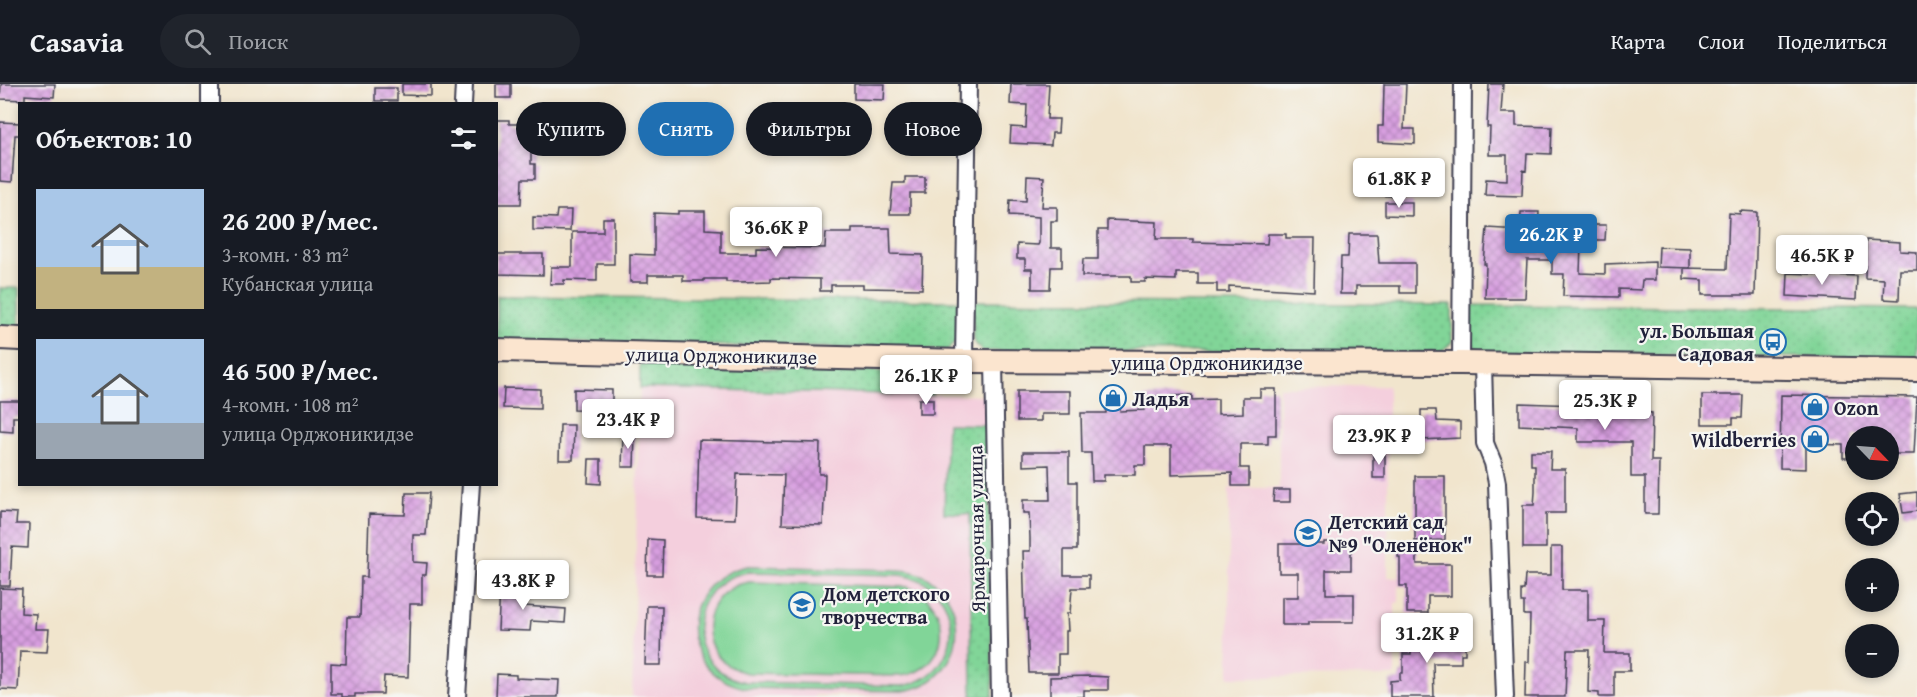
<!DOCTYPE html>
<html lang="ru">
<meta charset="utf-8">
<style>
:root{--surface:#171b24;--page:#20242c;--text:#f1f3f6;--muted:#9ea1a6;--line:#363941;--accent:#1f6fb2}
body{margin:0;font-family:"Gentium Book Plus",serif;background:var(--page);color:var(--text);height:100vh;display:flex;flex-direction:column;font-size:22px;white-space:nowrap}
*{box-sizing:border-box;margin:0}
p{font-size:20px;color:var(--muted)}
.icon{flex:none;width:33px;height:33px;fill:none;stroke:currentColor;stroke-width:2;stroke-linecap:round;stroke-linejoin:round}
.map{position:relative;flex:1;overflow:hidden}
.panel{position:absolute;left:18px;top:18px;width:480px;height:384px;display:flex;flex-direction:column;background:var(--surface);border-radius:0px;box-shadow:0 3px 9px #0003}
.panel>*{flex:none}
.hud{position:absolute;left:516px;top:18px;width:570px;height:54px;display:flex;gap:12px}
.needle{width:39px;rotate:115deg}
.tools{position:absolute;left:1845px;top:342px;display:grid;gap:12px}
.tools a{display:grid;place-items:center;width:54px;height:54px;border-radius:50%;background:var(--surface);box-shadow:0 3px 9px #0003;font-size:30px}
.price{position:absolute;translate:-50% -51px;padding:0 14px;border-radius:6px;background:#fff;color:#222;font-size:20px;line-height:39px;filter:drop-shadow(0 2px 3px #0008)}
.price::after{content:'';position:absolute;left:50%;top:36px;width:18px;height:14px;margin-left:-9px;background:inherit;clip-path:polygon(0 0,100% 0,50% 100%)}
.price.active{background:var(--accent);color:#fff}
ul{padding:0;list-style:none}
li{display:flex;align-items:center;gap:18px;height:150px;padding:0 18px}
li span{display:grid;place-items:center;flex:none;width:168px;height:120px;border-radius:0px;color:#555}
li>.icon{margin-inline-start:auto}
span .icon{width:72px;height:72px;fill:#fffc;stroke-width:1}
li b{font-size:26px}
h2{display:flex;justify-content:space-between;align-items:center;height:72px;padding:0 18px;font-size:26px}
.chip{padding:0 21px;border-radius:27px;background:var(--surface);box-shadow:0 3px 9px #0003;font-size:21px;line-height:54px}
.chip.active{background:var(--accent);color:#fff}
header{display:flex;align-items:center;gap:36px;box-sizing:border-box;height:84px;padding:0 30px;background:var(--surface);border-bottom:2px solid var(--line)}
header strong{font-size:28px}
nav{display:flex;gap:33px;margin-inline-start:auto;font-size:21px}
.search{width:420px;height:54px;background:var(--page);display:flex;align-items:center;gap:15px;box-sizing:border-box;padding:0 21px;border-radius:33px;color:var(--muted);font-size:22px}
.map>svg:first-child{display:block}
</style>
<header>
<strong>Casavia</strong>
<div class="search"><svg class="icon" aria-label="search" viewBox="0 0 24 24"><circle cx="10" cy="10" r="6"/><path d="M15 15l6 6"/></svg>Поиск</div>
<nav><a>Карта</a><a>Слои</a><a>Поделиться</a></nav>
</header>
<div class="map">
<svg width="1917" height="613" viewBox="0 0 1917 613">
<defs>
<pattern id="grass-dots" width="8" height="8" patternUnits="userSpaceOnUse" patternTransform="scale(1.5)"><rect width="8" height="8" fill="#81d598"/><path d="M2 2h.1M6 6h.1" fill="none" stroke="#6fb784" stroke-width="1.8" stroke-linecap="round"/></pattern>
<pattern id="building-cross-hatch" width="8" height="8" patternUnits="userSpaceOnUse" patternTransform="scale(1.5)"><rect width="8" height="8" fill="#d89fe0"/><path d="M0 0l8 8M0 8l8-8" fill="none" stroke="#af81b7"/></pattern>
</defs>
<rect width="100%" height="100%" fill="#f6f6f2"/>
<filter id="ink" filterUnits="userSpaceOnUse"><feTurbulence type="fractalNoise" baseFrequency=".0167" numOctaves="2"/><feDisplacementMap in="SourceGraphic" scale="12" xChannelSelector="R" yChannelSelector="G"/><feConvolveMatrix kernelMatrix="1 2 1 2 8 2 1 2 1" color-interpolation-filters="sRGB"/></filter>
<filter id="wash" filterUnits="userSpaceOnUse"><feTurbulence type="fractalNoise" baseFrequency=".008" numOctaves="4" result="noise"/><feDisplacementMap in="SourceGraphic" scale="24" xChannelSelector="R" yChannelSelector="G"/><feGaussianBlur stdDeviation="1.35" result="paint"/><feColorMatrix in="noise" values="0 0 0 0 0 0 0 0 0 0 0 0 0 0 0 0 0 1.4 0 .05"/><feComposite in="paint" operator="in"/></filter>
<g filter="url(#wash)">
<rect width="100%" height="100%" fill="#f1e5cd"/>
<path fill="#f4cfdd" d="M1388,302v191h11v25l-4,1v73l-166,1v-189h50v-101z
M640,304l348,8v29h-41l-2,88 25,1 2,183 -157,-2 -1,2h-182z"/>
<path fill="url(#grass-dots)" stroke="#527c6a" stroke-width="1.5" d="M0,204h19v40l-19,-1z
M497,212l461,5 -1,38 -9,11 -451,-9z
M973,217l479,4v37l-12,11 -457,-2 -8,-8 -2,-6z
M1469,221l448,4v50l-435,-6c-19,-12 -13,-27 -13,-48z
M640,280l292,9v22l-292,-7z
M947,340l41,1 5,272h-21l-2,-183 -26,-1z"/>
<path fill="#81d598" stroke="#527c6a" stroke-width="1.5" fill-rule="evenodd" d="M748,482l152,4c74,5 76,112 2,121l-157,-3c-72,-16 -69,-108 3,-122zM748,488l151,3c68,6 70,100 3,111l-157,-4c-64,-14 -62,-99 3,-110z
M749,498l159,5c47,16 44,82 -7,89l-154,-3c-54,-12 -51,-82 2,-91z"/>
<g id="blocks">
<path fill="url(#building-cross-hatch)" d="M1,0h54l-1,13 -29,-2v5l-25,-1z
M402,0h29v12l-29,-1z
M496,0h15v14h-15z
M854,0h31l-1,16 -30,-1z
M1011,0h38l-2,35h12l-1,14h-6l-1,12 -41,-2 1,-16 15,1 1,-23 -17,-1z
M1384,0h22l-2,45h11v15l-37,-2v-16h5z
M1489,0h14l-2,29h15v13l36,1 -1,27 -24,-1 -1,18 -3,-1 -1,26 -37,-1 1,-16 21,1v-25h-18l1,-28h-3z
M375,4h22v13h-22z
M496,36h13v4h32v14h-10v26h4v15h-13l-1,25h-25z
M0,38l20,1v12h-5l-3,47 -12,-1z
M1027,92l17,1 -2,30h15v14h-6v27h11v19h-11l-1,22h-18v-20h-7v-10h-8v-15l21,1 1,-2v-26l-30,-2 1,-15 16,1z
M905,93h20v16h-15v21h-20l3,-31h12z
M1371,99l22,1v12l-22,-1z
M1385,118h27v14l-27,-1z
M557,126h14l-1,21 -37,-1v-13l23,1z
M678,127h27v18l16,1v23h35v-6l69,1 1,-15h26v-5h38l1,26 32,1 -1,34 -59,-1v-3h-32v6h-11v-12l-49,-1v3l-31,1h-14v-3h-22v2h-21v-6h-35v7h-18v-28l24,1v-42l24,1z
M1740,127l17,1 -2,83h-53v-15l-18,-1v-11l43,1 2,-56 11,1z
M1521,128h18l-2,32 44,1 -1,28 25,1v-10l50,-2v18h-13l-1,10 -22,-1v8l-56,-1 1,-22h-12v-14h-25l-2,38h-40l1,-34h-2l3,-36 33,2z
M603,134h11v46h-17v17l-33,-1v4h-14l1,-17h21v-35h31z
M1107,136l50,2 -1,17h37v3l74,2 1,-10h18v4h29l-1,53 -85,-5v6h-12v-8h-19v-11h-22v7l-31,-1v3h-14v-6h-49l1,-17h15v-29h9z
M1590,141h16l-1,15h-15z
M1349,150h28l2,29h36v30h-15v-7h-44v8h-16l1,-37h7z
M1866,156l34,2v9l17,1v18h-17l-1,30 -16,-1 1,-20 -19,-1z
M1659,163l31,1v20l-32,-1z
M496,170h47v21l-47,-1z
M1788,189l69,3 -1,24 -69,-4z
M504,304l36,1v20l-37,-1z
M574,305l38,1v21l-38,-1z
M1260,305h16v46h-8v9h-28v24h9v18h-17v-13l-61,2v-29h-26v19h-10v10h-31v6h-12l-1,-28h-9l-1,-40h25l1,-21 13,-1v20l24,-1v-13l48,-2v5l26,-1v15l25,-1v-16h17z
M1017,307h53v23h-29v7h-24z
M1579,309l40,1v11h23v7l10,1 -1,48h8l-1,53h-13v-37h-14v-35h-53v-14l-59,-3v-22l59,2z
M1702,311h41l-1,23h-9v6h-31z
M1781,311l136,2 -3,57h-26v-18h-34v22h-11v-13l-37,-1v25l-26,-1z
M919,315h14v15h-14z
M0,317h20v16h-7v15l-13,-1z
M1421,326h15l1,11 23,1v16l-39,2z
M560,341h14l-1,35h-14z
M623,350h12l-1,33h-12z
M699,356l121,3 -1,31h6l-2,51 -41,-1 2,-49 -47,-1 -2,45 -38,-1z
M1531,367h20l-1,18h15v44h-19v35h-23v-43h11l1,-13v-27h-4z
M1023,368h46v30h8v68h-13v25h25v13h-17l-2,25h-3l1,18h-2v23h-8v19h-29l-2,-54h-2l-2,-68h7v-13l-1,-25h-6v-13h27l-1,-35 -26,1z
M1373,371h12v23h-12z
M589,375h12v25l-13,-1z
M1415,392h30v64l-30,1z
M1274,406h16v12h-17z
M1917,408v19l-14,2 -3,-19z
M406,409h23l-3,42h-13v27l14,1 -1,12h-4v29h-12l-2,73 -24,-1 -1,18h-28v3h-13v-3h-11v-31l15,1 1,-47h13l1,-40h6l2,-63 36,1z
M0,428l17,1 -1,11h13l-1,24 -16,-1 -2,39h-10z
M648,455l15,1 -1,35h-15z
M1324,458h27v28h-25v24h28v28h-46v3h-26v-28h16v-24h-19v-29h45z
M1398,461h19v19h34v32h-23v17h-21v-27h-7v-29h-2z
M1551,463h11v43h26v31h17l-1,32h26v18h-16v26h-15v-4l-11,-1 1,-42h-22l-2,47h-40l1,-35h3l1,-47h-6v-13h-3v-12h3l1,-15h26z
M500,502l26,2 -1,18 41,3 -1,14 -34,-2 -1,10 -32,-1z
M0,504l22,1 -1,24 15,1 -1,15h14l-2,23 -27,-1 -2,39 -18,-1z
M647,522h15l-1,59h-16z
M1433,550h32v20h-4v9h-28l1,34h-44v-16l10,-1v-7h3v-19h8v-16h21z
M497,590l19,1v3l43,2 -1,17h-62z
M1091,592l17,1v13h-24v7h-34v-20z"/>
</g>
</g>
<g filter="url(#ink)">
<use href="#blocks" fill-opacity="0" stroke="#413f51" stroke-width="1.5"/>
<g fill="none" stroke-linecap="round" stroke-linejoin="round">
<defs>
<path id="street" d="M210,20v-20
M463,20l1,-20
M964,277l4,-277
M994,277l6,336
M1461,279l2,-279
M1483,279l2,80 8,20 4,20 8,214
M457,613l14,-213"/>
<path id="secondary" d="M0,254l20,1
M496,266l468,11 497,2 456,7"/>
</defs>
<use href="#street" stroke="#413f51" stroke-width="20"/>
<use href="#secondary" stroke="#413f51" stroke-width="26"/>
<use href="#street" stroke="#fff" stroke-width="16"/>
<use href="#secondary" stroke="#fbe5cf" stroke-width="22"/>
</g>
</g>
<defs>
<symbol id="bus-ring" viewBox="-11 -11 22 22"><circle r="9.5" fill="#f6f6f2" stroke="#1f6fb2" stroke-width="1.5"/><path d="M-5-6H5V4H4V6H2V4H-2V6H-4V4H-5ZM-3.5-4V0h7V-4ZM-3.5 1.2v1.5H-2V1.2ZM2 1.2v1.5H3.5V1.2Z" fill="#1f6fb2"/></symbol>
<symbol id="shop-ring" viewBox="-11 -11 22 22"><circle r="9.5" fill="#f6f6f2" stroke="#1f6fb2" stroke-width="1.5"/><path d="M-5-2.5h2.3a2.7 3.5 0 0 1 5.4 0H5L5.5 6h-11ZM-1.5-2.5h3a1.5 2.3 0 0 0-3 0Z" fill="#1f6fb2"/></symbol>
<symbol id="school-ring" viewBox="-11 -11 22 22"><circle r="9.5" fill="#f6f6f2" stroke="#1f6fb2" stroke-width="1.5"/><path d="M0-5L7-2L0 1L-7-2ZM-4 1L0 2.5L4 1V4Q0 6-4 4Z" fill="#1f6fb2"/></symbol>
</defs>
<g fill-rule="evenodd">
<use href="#bus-ring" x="1758" y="243" width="30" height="30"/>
<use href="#shop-ring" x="1098" y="299" width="30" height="30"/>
<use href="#shop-ring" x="1800" y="308" width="30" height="30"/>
<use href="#shop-ring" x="1800" y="340" width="30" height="30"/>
<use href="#school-ring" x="1293" y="434" width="30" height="30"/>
<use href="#school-ring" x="787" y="506" width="30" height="30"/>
</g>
<g text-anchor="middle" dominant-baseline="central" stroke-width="4.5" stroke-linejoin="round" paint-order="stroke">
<g font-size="20" font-weight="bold" fill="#22223b" stroke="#f6f6f2" text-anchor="start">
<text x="1754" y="246" text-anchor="end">ул. Большая<tspan x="1754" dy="23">Садовая</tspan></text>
<text x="1132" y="314">Ладья</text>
<text x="1834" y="323">Ozon</text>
<text x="1796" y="355" text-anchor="end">Wildberries</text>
<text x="1328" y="437">Детский сад<tspan x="1328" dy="23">№9 "Оленёнок"</tspan></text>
<text x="822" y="509">Дом детского<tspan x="822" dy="23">творчества</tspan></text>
</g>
<g font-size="20" fill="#22223b" stroke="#f6f6f2">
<text transform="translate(721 271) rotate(1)">улица Орджоникидзе</text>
<text x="1207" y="278">улица Орджоникидзе</text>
<text transform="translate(976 445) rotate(-91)">Ярмарочная улица</text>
</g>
</g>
</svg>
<div class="tools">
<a><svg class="needle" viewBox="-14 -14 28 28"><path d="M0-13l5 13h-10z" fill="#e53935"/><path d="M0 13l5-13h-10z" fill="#9ea1a6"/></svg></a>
<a><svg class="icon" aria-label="locate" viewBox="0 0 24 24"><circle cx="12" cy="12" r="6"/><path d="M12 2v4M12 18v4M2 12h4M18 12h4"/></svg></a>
<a>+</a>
<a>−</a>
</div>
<b class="price" style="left:1399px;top:125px">61.8K ₽</b>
<b class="price" style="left:776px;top:174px">36.6K ₽</b>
<b class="price active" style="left:1551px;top:181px">26.2K ₽</b>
<b class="price" style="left:1822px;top:202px">46.5K ₽</b>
<b class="price" style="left:926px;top:322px">26.1K ₽</b>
<b class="price" style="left:1605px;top:347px">25.3K ₽</b>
<b class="price" style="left:628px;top:366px">23.4K ₽</b>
<b class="price" style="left:1379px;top:382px">23.9K ₽</b>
<b class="price" style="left:523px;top:527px">43.8K ₽</b>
<b class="price" style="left:1427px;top:580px">31.2K ₽</b>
<div class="hud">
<a class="chip">Купить</a>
<a class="chip active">Снять</a>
<a class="chip">Фильтры</a>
<a class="chip">Новое</a>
</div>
<section class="panel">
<h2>Объектов: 10<svg class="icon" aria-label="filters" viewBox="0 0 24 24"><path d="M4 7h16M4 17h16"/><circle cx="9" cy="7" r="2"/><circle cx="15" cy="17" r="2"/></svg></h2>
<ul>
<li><span style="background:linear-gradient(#a9c7e8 65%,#c2b280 0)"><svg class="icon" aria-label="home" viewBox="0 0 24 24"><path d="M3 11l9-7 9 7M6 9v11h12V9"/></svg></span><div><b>26 200 ₽/мес.</b><p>3-комн. · 83 m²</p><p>Кубанская улица</p></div></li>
<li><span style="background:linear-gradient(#a9c7e8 70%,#9aa5b1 0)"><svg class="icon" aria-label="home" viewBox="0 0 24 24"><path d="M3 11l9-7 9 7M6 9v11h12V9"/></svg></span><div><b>46 500 ₽/мес.</b><p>4-комн. · 108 m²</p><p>улица Орджоникидзе</p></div></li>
</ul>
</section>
</div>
